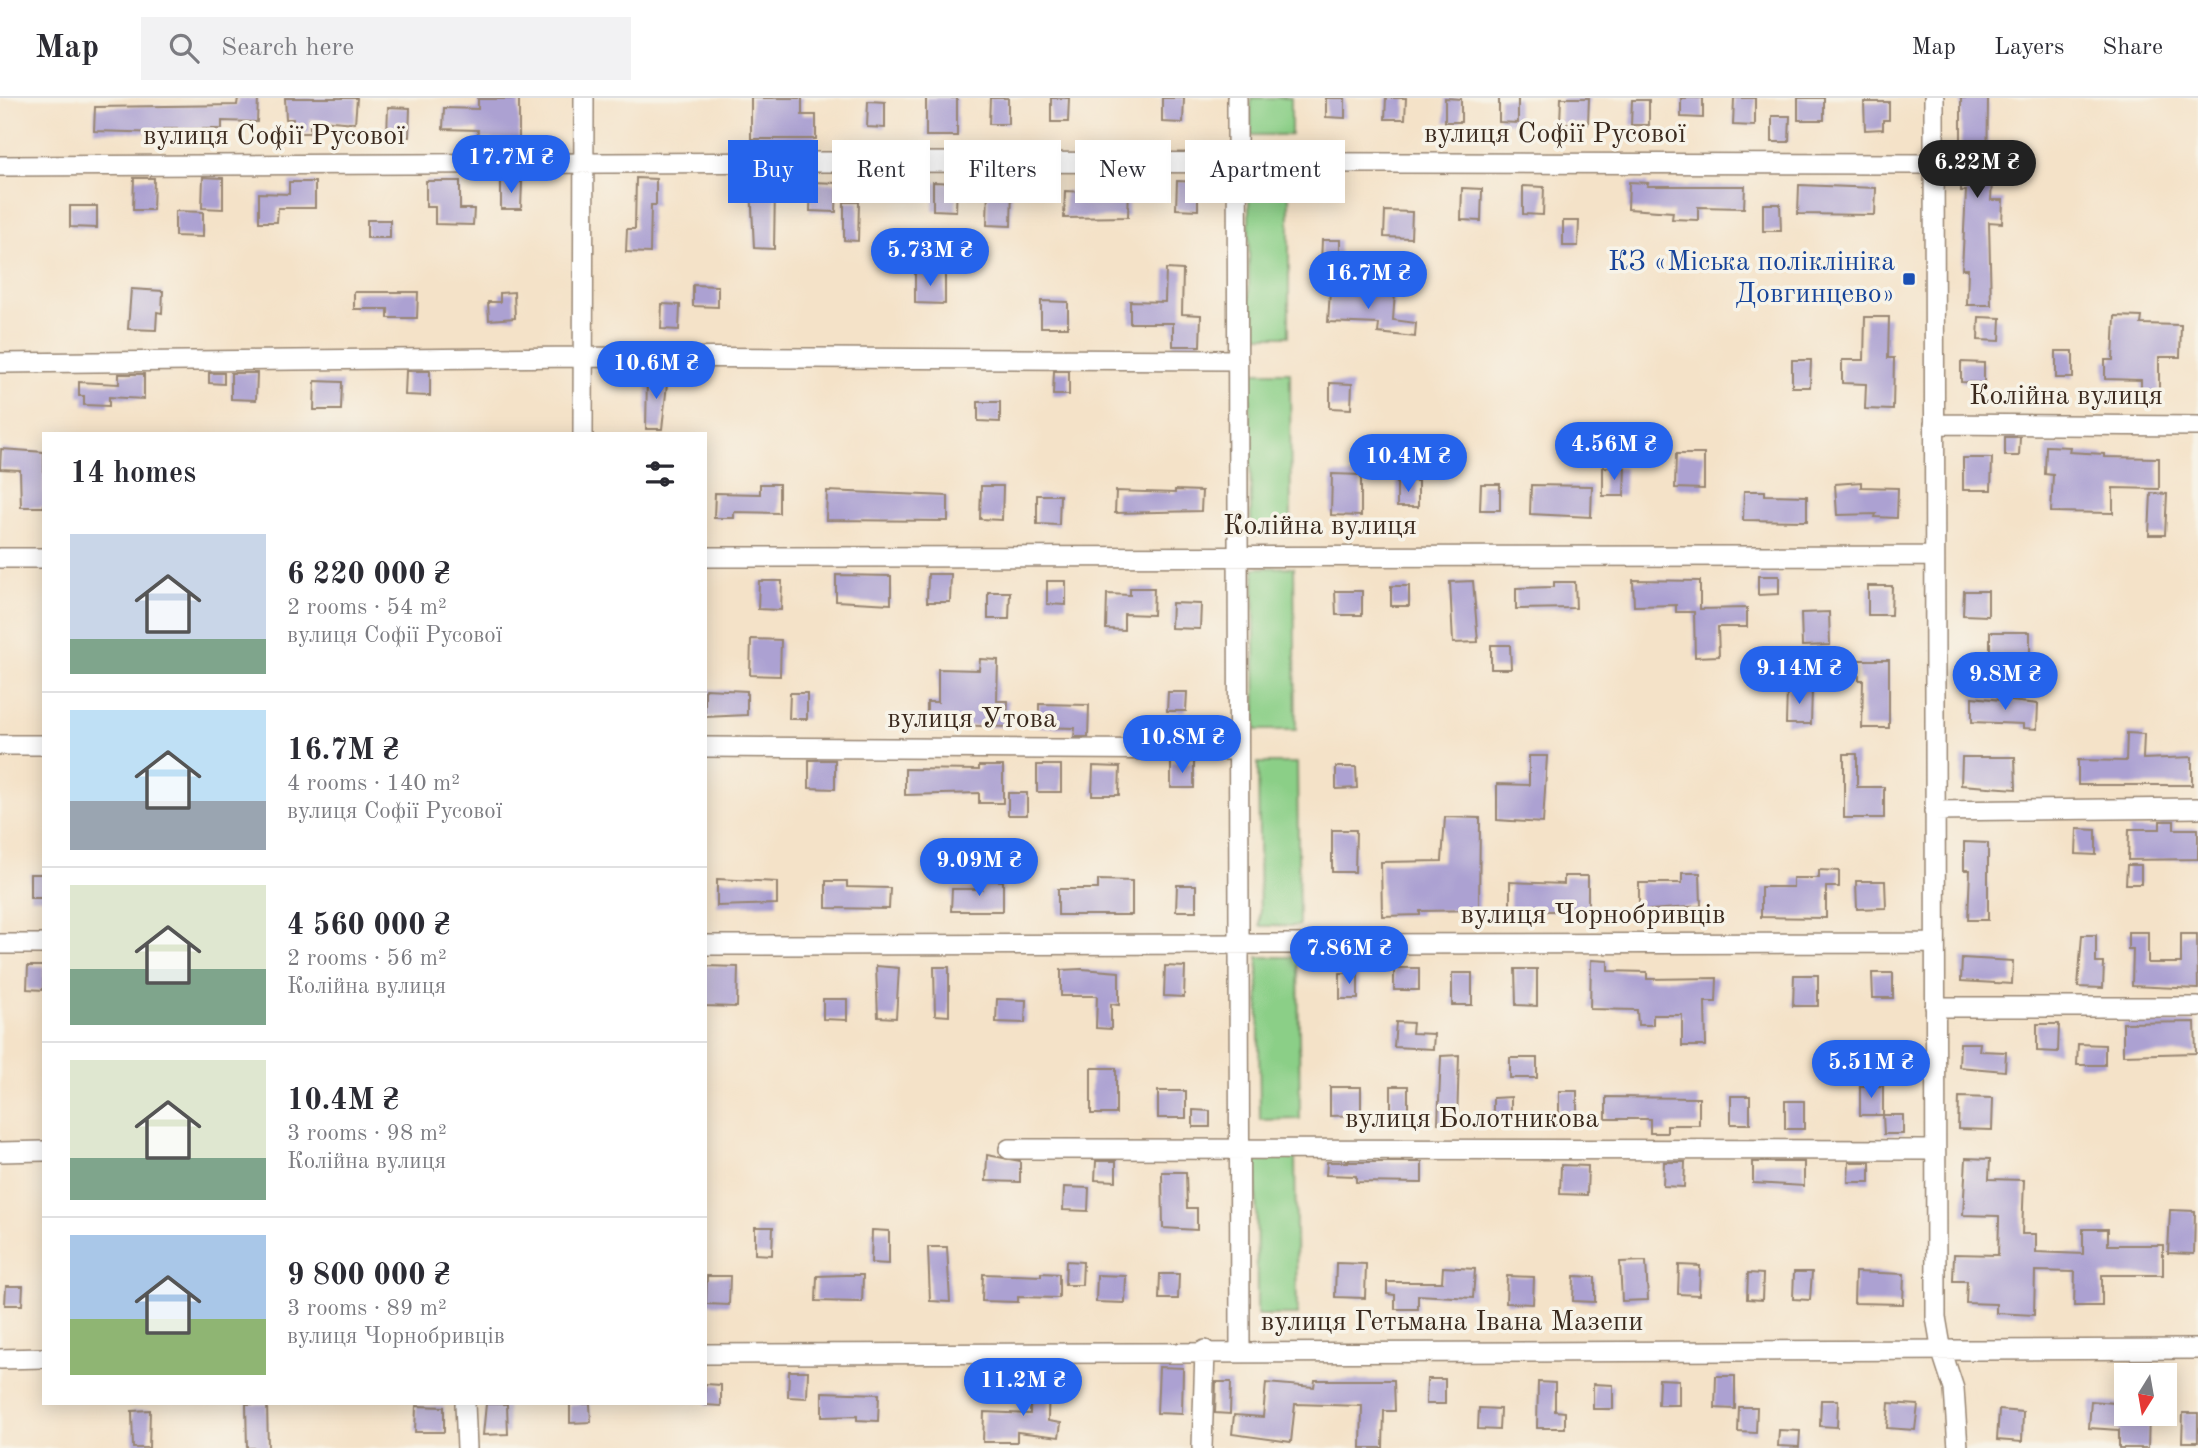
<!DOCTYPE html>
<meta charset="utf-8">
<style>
:root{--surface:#fff;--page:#f2f2f3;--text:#2b2b33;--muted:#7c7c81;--line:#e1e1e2;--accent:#2563eb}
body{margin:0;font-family:"Old Standard TT",serif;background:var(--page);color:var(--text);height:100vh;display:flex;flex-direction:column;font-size:26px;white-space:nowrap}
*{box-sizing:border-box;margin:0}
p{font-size:23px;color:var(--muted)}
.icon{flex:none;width:38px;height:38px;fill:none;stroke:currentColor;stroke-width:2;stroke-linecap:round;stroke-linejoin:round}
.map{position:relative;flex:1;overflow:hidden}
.drawer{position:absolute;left:42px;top:334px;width:665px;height:973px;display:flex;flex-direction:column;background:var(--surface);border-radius:0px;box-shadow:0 4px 18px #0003}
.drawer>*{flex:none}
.guide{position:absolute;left:728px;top:42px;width:665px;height:63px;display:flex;gap:14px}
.needle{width:46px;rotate:191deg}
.controls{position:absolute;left:2114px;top:1265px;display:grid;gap:14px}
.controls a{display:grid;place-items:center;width:63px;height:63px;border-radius:0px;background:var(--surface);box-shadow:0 4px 18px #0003;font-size:35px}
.price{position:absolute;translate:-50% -60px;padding:0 16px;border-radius:24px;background:var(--accent);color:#fff;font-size:23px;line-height:46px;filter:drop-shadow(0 2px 4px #0008)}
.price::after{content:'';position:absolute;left:50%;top:42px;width:21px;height:16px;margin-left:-10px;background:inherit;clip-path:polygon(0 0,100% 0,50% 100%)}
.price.selected{background:#222;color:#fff}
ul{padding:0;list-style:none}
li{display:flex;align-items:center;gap:21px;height:175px;padding:0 28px}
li+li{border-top:2px solid var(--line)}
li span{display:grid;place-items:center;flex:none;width:196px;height:140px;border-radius:0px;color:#555}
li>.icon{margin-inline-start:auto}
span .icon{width:84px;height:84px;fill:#fffc;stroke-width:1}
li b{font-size:30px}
h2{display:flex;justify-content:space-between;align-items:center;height:84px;padding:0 28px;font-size:30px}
.chip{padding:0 24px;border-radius:0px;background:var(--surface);box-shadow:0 4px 18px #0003;font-size:24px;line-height:63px}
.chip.selected{background:var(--accent);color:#fff}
header{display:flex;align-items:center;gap:42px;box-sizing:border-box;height:98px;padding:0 35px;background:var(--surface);border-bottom:2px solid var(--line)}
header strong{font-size:33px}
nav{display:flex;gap:38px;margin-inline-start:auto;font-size:24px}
.search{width:490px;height:63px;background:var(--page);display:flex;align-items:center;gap:18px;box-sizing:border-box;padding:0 24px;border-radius:0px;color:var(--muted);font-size:26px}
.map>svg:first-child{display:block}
</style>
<header>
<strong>Map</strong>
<div class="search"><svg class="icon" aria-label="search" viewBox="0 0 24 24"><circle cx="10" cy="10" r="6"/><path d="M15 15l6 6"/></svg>Search here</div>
<nav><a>Map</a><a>Layers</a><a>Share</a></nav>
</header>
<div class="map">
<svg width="2198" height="1350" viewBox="0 0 2198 1350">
<rect width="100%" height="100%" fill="#f7f3e8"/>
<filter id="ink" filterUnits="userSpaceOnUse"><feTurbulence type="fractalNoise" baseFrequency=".0143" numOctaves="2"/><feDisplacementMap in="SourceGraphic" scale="14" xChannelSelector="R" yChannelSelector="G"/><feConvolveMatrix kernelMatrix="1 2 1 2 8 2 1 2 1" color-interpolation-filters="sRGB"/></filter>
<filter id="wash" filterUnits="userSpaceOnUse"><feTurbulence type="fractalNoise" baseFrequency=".00686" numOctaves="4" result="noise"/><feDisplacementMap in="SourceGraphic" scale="28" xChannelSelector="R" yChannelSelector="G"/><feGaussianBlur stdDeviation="1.57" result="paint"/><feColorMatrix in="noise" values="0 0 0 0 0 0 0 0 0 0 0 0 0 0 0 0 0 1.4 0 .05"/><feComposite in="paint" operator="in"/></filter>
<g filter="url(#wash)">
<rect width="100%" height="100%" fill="#f4e2c8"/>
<path fill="#8bcf87" stroke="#637c52" stroke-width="2" d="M1251,0h40v37h-40z
M1249,75h40v163h-40z
M1250,274h40l1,162 -40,1z
M1294,469l2,163h-40l-2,-162z
M1258,665h39l2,163h-39z
M1258,859h40l2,162 -40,1z
M1295,1054l2,163h-40l-1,-162z"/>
<g id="blocks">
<path fill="#aca1d2" d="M238,0l20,1 -1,23 -35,-1v8h-59v4l-69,-2 1,-24 142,-2z
M285,0h72l-2,25 -45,-4v14h-17v-14h-7z
M751,0h51v17h14v24h-65z
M926,0h31v38h-31z
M990,0h18v26h-19z
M1051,0h18l-1,24h-17z
M1162,0h22l-1,25 -21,-1z
M1326,0h19v20l-19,-1z
M1386,0h20l-1,21h-20z
M1445,0l16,1v23h-16z
M1499,0h19v25l-19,-1z
M1561,0h28l-1,26 -28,-1z
M1681,0h22v20l-22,-1z
M1734,0h21v28l-22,-1z
M1798,0h26v22h-26z
M1961,0h27l-1,82h5l-1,20h12l-1,23 -13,-1 2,83h-24l1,-36h-6l4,-78h-5z
M478,1h41v40h-42l1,-9 -35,-1 1,-21 34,1z
M1632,2h17v25h-18z
M868,3l17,1v26l-18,-1z
M1864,4h25v18h-6v9l-18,1z
M388,9l22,1 -1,29 -22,-1z
M1772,18h18l-1,26h-17z
M203,79l20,1v31l-21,-1z
M134,80h20l-1,32h-20z
M636,80l20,1v26h-5l-1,48 -24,-1 1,-23h8z
M426,83h34v28h14l-1,16 -38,-1v-17h-9z
M501,83l21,1 -1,27h-20z
M1177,83l21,1v28l-22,-1z
M289,84h26v26h-37l-1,14h-18v-29l30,1z
M811,84l26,1 -1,29 -26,-1z
M933,84l24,1 -1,28 -23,-1z
M1629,84l19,1 -1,3h98l-1,22 -46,-1v13l-26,-1 1,-7 -45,-3z
M1799,87l77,3 -1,27 -77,-1z
M751,88l24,1 -1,62 -20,-1z
M988,88l24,1 -1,39 -24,-1z
M1523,88l21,1 -1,28 -20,-1z
M1109,89l20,1 -1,29 -64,1 1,-27 44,2z
M1462,90l20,1 -1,32 -20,-1z
M844,104h15l-1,39 -14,-1z
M1763,106h17l1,27h-18z
M70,108h27v22l-27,-1z
M175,113l28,1v25l-28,-1z
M1385,113l27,1 -1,26 -27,-1z
M367,122h23v18h-23z
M1563,123h16l-1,25h-15z
M1322,142h18v23h-19z
M1166,171l17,1 -1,44 19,1 -1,31h-27v-23h-43v-22l35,1z
M915,174l30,1v31l-30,-1z
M693,187l25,1v21l-25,-1z
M131,191l32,2 -1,22 -5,-1 -1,18 -28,-1z
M1330,193l65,1 -2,28 23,3 -1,14 -37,-4 1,-9 -51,-2z
M354,194h64l-1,26h-29v-9h-34z
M514,194l1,26 -26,2 -1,-18h12v-9z
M1041,203l27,1v25h-27z
M662,206l18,1 -1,25 -18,-1z
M2115,218l27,1 -1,7 40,1 -1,32h-21v37h-18v-14l-36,-1v-19h8z
M1865,219h24l-1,41h6l-1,52 -28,-1 1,-25 -24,-1v-23h22z
M1979,219l22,1 -1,23 -22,-1z
M2056,253h17v27h-17z
M1792,262h19l-1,27h-18z
M1961,264l23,1v20l-23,-1z
M406,273h24v25l-25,-1z
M1054,273h15v24h-16z
M209,275h15v11l-15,-1z
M231,275h26l-1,27 -25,-1z
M119,276h25v25l-35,-2v9l-25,-1v-9h-5v-14l40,2z
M647,277h21l-6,54h-16z
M315,283l27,1 -1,28h-27z
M1330,285l22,1 -1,25 -21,-1z
M978,304h22v20l-22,-1z
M2005,339h15l-1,19h-14z
M2046,348l24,1 -1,5 35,2v3l55,1v31l-46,-1v25l-62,-1 2,-37 -8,-1z
M1,351l43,3v55h-23l-1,-37 -20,-1z
M1676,356h28v35l-29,-1z
M1963,360h29l-1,32h-28z
M1603,369l22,1 -1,28h-21z
M1332,376l29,1v41l-30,-1z
M1397,383h21v26h-21z
M1861,384v5l37,1 -1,30 -22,-1 1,-3 -39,1 -2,-31z
M760,386h19v29l-45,-1v6h-20l1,-25 45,1z
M1481,386h19v26h-20z
M1531,387l61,1 -1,31 -61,-3z
M981,388h22l-1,34 -22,-1z
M1175,392l27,1 -1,20 -86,2 1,-22 59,2z
M827,393l121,5v25l-122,-1z
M1744,393h21v4l42,1v25l-64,-1z
M2151,395l16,1 -2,41h-16z
M1037,397h23l-1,30 -22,-1z
M928,476h23l-1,28h-23z
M836,477l55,1v28l-55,-3z
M1758,478h21v18l-21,1z
M1633,482l67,1v28l47,-1v19h-29l1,29 -24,1 -1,-45h-18v-7l-42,1z
M759,483h23l-1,29 -23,-1z
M1047,483h19v24l-19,-1z
M1473,483l5,61 -25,1 -3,-61z
M1554,484h21l1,26 -60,1v-21l38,-1z
M1391,488h18v20h-18z
M1868,488h24l-1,29h-23z
M1130,490h24l-1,27 -29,-1v16l-18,-1 1,-35 23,1z
M1335,493h27v24h-26z
M1964,493h24v25l-25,-1z
M988,494h22l-1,27h-21z
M1172,505l29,1 -1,25 -29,-1z
M1829,514l1,33 -28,1 -1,-33z
M1990,534h40v24h-40z
M751,541l30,1 -1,36 -30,-1z
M1491,547h19l1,24h-20z
M980,561l18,1 -1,41h11l-1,26 -52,-2v4h-28v-27h11v-33l41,1z
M1858,562h31v68h-27l1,-48h-4z
M1787,590l25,1 -1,35h-25z
M705,591l42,2v24l-42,2z
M1168,594h19l-1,19h-19z
M790,595h17v26h-18z
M1972,599l66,7 -1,25 -14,-1v-4l-51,-2z
M1039,606l50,1 -1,32h-14l1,-9 -36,-1z
M2127,635l17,1 -1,25 49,-2v28h-114v-25l48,1z
M1844,656h13v33h27v31h-40z
M1529,658h18l-4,67 -46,-3v-36l32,1z
M1962,659h53l1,32 -55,-4z
M809,662h26v29l-26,-1z
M1171,664h23v26h-23z
M1037,667h24v27h-24z
M979,668h24v37h-24v-10l-74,2v-26l74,1z
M1093,668l27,1 -1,28h-27z
M1336,669h20l1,21 -21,1z
M1008,695h19v22h-19z
M1445,719l35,1 -1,92 -59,1v4l-38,1 -1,-54 61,-1z
M2160,723h14v8h24v30l-70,1 1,-31h31z
M2077,731l19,1v25l-20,-1z
M1332,732h24l-1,42h-23z
M1964,744l24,1v77h-20l2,-50h-6z
M2127,767h14v19h-15z
M1819,772l20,1v16h-13v31l-65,-1v-30h32v-9h26z
M1682,775h18l1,33 -62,5v-28h43z
M30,776h14v24h-14z
M1564,778h24v35h-78v-29l54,2z
M717,781l60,3v22l-60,2z
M982,782l21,1v30h-52l1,-22h30z
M1098,782l34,1v34h-74v-26h40z
M826,783h21v6l43,1 -1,21 -63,-1z
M1856,783h29l1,27 -29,1z
M1177,787h19v26h-20z
M2128,834h20v31h33v-29h16l1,55 -66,-3 1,-37h-5z
M2082,837h14v28h8l-1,25 -25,-1z
M1962,860l51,3 -1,23 -51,-3z
M1591,862l17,1v10l39,1v7l70,-1 -1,24h-11l1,44h-24v-31h-29v10h-15l-1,-15 -47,-1z
M28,868h16l-1,24 -16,-1z
M705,868l33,1 -1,40 -32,-1z
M876,868l23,2 -3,50 -18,-1z
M1165,868l20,1 -1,30 -20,-1z
M934,869h15v49l-14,-1z
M1394,870h25v22h-25z
M1082,871l37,3v33l-8,-1v25l-15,-1 1,-32h-36v-26z
M1515,871h22v37l-21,-1z
M1340,875h18v26h-18z
M1452,875h20v32h-20z
M1872,875h21v25h-20z
M1794,877h24v31h-25z
M823,901h24v21l-24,-1z
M997,901l29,1 -1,23 -29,-1z
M1396,924l17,1 -1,10 22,1 -1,15 -39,-2z
M2195,924l1,31 -73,2v-32z
M2037,926h22l-1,28 -21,-1z
M1960,945h20l-1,8 27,1 -1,19 -46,-4z
M2078,946l27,1v20h-28z
M1459,957l-2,68h-19l3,-67z
M1510,960h27v20h-27z
M1091,970h25v46h-25z
M1391,988h17v27h-17z
M1860,988h23v29h-23z
M1330,989h31v28l-31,1z
M1158,993h28v27h-28z
M1559,993h18v22l-18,1z
M1731,998h19v28h-19z
M1511,999v23h-18v-22z
M1606,999l93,1v27h-32v8h-17v-14h-44z
M1959,999l34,1 -1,32 -34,-1z
M1785,1003h19v28h-19z
M1193,1012l17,1v16h-17z
M1883,1017h20v19h-19z
M987,1057l33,6v21l-34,-1z
M1966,1060l24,1 -1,20 35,1 -2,54h14v18l47,2v-25h25v16h55v30h-61v31h-28l1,-34 -40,-1 -1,44 -38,-2v-9l-30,-1 1,-22h-14l1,-27 44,1 1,-34v-5l-36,-1z
M1096,1063h20v20l-21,-1z
M1327,1064h95v21l-66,-1v-6l-30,-1z
M1664,1064h21l-1,25 -21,-1z
M1753,1064h51v24l-51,-3z
M1849,1064h21v20h-22z
M1561,1067l27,1 -1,29 -27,-1z
M1162,1074h24l1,36h10v22l-34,-2z
M1064,1089l25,1 -1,23 -25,-1z
M2170,1112l25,1 -1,43 -26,-1z
M755,1129h18l-1,28 -17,-1z
M872,1132l17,1v33l-18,-1z
M928,1149h19l3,55 -20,-1z
M1066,1163l17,1 -1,23h-17z
M1646,1163l2,39 -26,1 -2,-39z
M1336,1165l30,1 -1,34 -30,-1z
M1679,1167l21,1 -1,29 -21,-1z
M1443,1169l32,2 -2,29 -55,-3v14h-23v-14l-8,-1v-12h55z
M1794,1174h18l-2,28 -17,-1z
M1855,1174l49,2 -1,30 -49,-1z
M1041,1175l18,1v24l-41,-1v5l-36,-1 1,-27 58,2z
M1748,1175l15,1 -1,26 -15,-1z
M1160,1176h19l-1,25h-19z
M846,1177h17l-1,27 -46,-1 1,-25z
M1097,1177l29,1 -1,27 -29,-1z
M707,1178h23l-1,29 -23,-1z
M1507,1178l27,1 -1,27 -27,-1z
M1574,1178l21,1v25l-22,-1z
M6,1188h17l-1,19h-17z
M1159,1269l24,1 -1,46 -25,-1z
M789,1273h19l-1,27 -19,-1z
M1716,1278h19v33l-20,-1z
M1031,1279h18l-1,44 13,2 -2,14 -42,-5v10h-34l1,-30 46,2z
M1427,1281h18v25h-19z
M1659,1281l20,1v25h-21z
M1315,1282h79l1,31h-11l-1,37h-22l1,-42 -67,-2 -4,38 -59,-8 2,-19 29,2 3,-34 48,4z
M1216,1284h15l-1,32 -15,-1z
M1538,1284l17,1v28l10,1v16h-28z
M705,1286l16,1v21l-16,-1z
M1593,1286l20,1v24h-20z
M822,1294l57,2 -1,27 -21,-1v-4l-35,1z
M1821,1302h17l-1,27 -17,-1z
M2091,1303l35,3v10h23l-1,34h-29v-18l-30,-2z
M1889,1305l29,2 -3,25 -28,-2z
M246,1306h21l1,44h-21z
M486,1306h21l1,30 -25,1z
M570,1306h20l1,18 -21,1z
M416,1308l28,1v25h-29z
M1739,1309h18l-1,26 -18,-1z
M1479,1310l21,1 -1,21 -21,-1z
M150,1312l-1,38h-16l-1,-37z
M1999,1312l24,2 -1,30 -25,-2z
M2183,1315h15v29h-16z
M1779,1332l21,1 -1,16 -21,-1z"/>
</g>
</g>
<g filter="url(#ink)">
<use href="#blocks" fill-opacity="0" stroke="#988673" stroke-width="2"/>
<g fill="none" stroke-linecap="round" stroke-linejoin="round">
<defs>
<path id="minor" d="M1237,0l3,1253
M1934,0l2,1219 6,35 12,37 4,59
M0,68l827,-4 1107,2
M0,265l583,-6 655,3
M1934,326l264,2
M583,336l1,-336
M705,459l1229,-1
M0,460h44
M0,647h44
M705,649l533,3
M1934,713l264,-3
M0,846h44
M705,847l1230,-2
M1935,909h263
M1009,1051l926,1
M0,1054l44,-1
M705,1256c498,-4 995,1 1493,-5
M0,1261l44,-1
M465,1306l2,44
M1202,1350l3,-98"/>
</defs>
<use href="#minor" stroke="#988673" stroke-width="22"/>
<use href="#minor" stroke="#fff" stroke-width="19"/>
</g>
</g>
<rect fill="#1a4fb4" stroke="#f7f3e8" stroke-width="2.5" x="1902" y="174" width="14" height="14" rx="3.5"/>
<g text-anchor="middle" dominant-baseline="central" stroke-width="7" stroke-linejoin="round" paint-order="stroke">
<g font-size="28" fill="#3b2a1e" stroke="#f7f3e8">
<text x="1555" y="37">вулиця Софії Русової</text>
<text x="274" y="39">вулиця Софії Русової</text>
<text x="2066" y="299">Колійна вулиця</text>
<text x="1320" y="429">Колійна вулиця</text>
<text x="972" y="622">вулиця Утова</text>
<text x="1593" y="818">вулиця Чорнобривців</text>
<text x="1472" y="1022">вулиця Болотникова</text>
<text x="1452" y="1225">вулиця Гетьмана Івана Мазепи</text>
</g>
<g font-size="28" fill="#164399" stroke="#f7f3e8" text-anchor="end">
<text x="1895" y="165">КЗ «Міська поліклініка<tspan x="1895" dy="32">Довгинцево»</tspan></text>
</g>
</g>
</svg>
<div class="controls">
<a><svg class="needle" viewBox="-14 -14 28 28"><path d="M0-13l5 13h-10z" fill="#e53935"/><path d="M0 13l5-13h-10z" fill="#7c7c81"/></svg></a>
</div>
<b class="price" style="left:511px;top:97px">17.7M ₴</b>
<b class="price selected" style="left:1977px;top:102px">6.22M ₴</b>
<b class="price" style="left:930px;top:190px">5.73M ₴</b>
<b class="price" style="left:1368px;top:213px">16.7M ₴</b>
<b class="price" style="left:656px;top:303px">10.6M ₴</b>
<b class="price" style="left:1614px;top:384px">4.56M ₴</b>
<b class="price" style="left:1408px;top:396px">10.4M ₴</b>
<b class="price" style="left:1799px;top:608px">9.14M ₴</b>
<b class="price" style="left:2005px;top:614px">9.8M ₴</b>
<b class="price" style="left:1182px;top:677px">10.8M ₴</b>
<b class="price" style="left:979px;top:800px">9.09M ₴</b>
<b class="price" style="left:1349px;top:888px">7.86M ₴</b>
<b class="price" style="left:1871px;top:1002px">5.51M ₴</b>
<b class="price" style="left:1023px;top:1320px">11.2M ₴</b>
<div class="guide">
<a class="chip selected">Buy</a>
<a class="chip">Rent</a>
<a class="chip">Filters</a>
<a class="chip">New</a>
<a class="chip">Apartment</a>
</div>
<section class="drawer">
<h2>14 homes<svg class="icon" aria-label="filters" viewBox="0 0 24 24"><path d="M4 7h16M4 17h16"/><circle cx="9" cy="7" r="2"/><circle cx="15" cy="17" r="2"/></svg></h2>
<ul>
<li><span style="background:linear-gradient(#c9d6e8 75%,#7fa58c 0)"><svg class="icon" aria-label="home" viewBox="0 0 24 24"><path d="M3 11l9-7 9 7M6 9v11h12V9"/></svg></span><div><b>6 220 000 ₴</b><p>2 rooms · 54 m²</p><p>вулиця Софії Русової</p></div></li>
<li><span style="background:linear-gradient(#bfe0f5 65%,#9aa5b1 0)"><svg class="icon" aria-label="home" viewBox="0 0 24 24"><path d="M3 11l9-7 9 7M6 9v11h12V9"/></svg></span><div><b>16.7M ₴</b><p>4 rooms · 140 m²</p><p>вулиця Софії Русової</p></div></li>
<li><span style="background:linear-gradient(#dfe7d0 60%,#7fa58c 0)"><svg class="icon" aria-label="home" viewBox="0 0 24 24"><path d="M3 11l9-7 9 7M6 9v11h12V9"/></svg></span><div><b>4 560 000 ₴</b><p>2 rooms · 56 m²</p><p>Колійна вулиця</p></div></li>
<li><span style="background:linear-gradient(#dfe7d0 70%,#7fa58c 0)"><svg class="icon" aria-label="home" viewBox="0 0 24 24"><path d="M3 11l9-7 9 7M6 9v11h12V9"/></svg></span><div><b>10.4M ₴</b><p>3 rooms · 98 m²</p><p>Колійна вулиця</p></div></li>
<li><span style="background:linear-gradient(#a9c7e8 60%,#8fb573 0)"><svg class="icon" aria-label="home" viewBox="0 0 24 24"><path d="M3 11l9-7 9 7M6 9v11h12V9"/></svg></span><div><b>9 800 000 ₴</b><p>3 rooms · 89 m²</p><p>вулиця Чорнобривців</p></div></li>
</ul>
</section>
</div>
